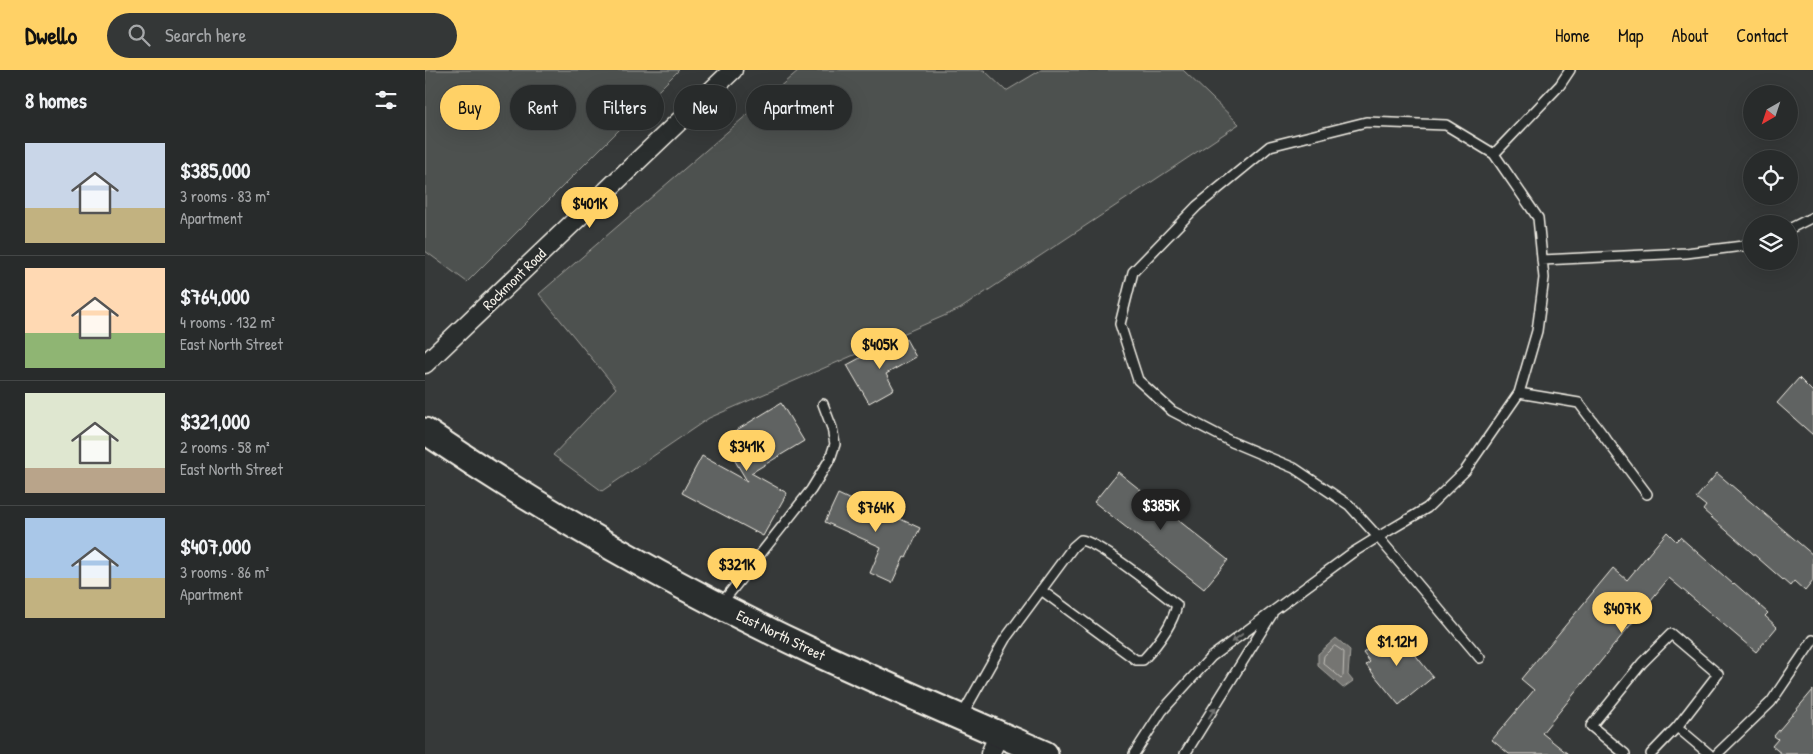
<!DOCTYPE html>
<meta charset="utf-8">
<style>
:root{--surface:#282b2b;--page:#343737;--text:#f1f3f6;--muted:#a5a7a9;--line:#444747;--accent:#ffd166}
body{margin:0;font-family:"Patrick Hand",sans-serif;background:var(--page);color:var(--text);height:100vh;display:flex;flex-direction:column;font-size:19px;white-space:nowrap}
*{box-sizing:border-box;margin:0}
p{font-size:16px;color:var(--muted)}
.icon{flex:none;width:28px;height:28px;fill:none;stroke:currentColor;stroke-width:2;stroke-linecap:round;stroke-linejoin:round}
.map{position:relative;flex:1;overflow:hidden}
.drawer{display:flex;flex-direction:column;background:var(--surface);width:425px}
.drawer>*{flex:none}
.top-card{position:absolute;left:15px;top:15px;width:475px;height:45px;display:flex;gap:10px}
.needle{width:32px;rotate:219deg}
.tools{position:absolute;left:1318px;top:15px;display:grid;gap:10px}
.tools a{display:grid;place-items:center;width:55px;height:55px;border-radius:50%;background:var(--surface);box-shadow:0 5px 20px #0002,0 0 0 1px var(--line);font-size:25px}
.price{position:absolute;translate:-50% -42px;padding:0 11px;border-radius:18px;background:var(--accent);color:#111;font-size:16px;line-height:32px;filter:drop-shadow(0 1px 2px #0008)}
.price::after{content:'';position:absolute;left:50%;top:30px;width:15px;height:11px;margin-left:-8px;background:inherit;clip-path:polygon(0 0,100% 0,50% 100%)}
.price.current{background:#222;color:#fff}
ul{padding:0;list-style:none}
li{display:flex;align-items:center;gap:15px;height:125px;padding:0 25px}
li+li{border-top:1px solid var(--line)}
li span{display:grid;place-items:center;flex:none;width:140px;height:100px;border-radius:0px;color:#555}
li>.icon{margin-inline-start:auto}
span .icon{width:60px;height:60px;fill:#fffc;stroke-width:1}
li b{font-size:21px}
h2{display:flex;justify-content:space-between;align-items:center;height:60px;padding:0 25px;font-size:21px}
.tag{padding:0 18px;border-radius:22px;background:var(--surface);box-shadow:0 5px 20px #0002,0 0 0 1px var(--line);font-size:18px;line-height:45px}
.tag.current{background:var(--accent);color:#111}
header{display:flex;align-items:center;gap:30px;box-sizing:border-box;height:70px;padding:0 25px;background:var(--accent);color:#111}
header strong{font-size:24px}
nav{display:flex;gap:28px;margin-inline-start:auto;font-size:18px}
.search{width:350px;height:45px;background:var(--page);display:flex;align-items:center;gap:12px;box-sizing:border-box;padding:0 18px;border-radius:28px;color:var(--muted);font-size:19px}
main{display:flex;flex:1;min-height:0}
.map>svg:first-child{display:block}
</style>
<header>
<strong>Dwello</strong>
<div class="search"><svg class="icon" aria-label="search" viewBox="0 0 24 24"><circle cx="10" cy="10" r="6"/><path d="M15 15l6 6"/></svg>Search here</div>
<nav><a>Home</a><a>Map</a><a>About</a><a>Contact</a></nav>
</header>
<main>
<section class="drawer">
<h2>8 homes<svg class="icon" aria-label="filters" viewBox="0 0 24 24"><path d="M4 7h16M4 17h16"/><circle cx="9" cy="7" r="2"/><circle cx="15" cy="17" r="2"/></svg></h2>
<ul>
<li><span style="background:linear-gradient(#c9d6e8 65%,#c2b280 0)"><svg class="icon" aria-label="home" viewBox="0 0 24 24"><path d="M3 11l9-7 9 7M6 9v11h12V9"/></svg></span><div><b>$385,000</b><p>3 rooms · 83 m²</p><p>Apartment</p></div></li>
<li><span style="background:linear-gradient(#ffd9b3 65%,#8fb573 0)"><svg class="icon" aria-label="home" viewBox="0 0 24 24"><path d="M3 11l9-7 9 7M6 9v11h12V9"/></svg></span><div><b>$764,000</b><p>4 rooms · 132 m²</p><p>East North Street</p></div></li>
<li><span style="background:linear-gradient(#dfe7d0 75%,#b9a48a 0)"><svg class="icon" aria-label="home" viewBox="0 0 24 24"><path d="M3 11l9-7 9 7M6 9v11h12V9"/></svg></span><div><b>$321,000</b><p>2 rooms · 58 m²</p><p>East North Street</p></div></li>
<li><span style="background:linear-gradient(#a9c7e8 60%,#c2b280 0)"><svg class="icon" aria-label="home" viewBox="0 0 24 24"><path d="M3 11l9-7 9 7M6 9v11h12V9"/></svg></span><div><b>$407,000</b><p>3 rooms · 86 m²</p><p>Apartment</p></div></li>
</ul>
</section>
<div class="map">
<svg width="1388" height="684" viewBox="0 0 1388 684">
<rect width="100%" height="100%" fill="#363939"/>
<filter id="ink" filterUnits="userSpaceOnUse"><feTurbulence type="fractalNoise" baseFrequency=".02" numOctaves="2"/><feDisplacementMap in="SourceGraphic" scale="10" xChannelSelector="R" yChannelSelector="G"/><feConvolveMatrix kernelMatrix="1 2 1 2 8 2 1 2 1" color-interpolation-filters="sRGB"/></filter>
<g filter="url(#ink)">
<path fill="#4e514f" stroke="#a1a19c" d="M0,0h254l-212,212 -42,-31z
M374,0h185l22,21 35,-21h142l56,54 -279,185 -251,109 -107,73 -49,-36 63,-67 -77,-94z"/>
<path fill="#757572" stroke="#a8a7a1" d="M911,568l14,12 -2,25 5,6 -10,7 -25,-22v-12z"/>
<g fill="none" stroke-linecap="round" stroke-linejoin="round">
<path stroke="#c1bfb9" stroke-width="1" d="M910,576l9,6 -1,24 -2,2 -18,-15 1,-7z"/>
</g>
<path fill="#616362" stroke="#f4f1e8" d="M481,269l10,18 -30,17 8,15 -25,14 -22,-38 26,-14 2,5z
M1374,308l14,14v43l-36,-32z
M356,333l23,38 -53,32 36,20 -24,43 -81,-43 20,-37 45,25 -25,-42z
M693,402l110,88 -24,29 -110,-87z
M1292,403l96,82v26l-8,10 -11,-10 -4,5 -87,-76 3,-4 -10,-8z
M413,424l17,8 1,-3 64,29 -14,30 -2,-1 -12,26 -22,-10 11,-26 -56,-25z
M1242,462l9,9 4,-4 53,47 1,-1 34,30 -3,3 12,11 -21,25 -87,-74 -127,155 26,21h-59l-17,-14 42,-50 -13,-11 92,-111 14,12z
M964,562l7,8 5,-3 32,40 -34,28 -33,-40 4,-3 -7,-9z
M1388,620v64h-31l-10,-8 6,-7 -4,-3z"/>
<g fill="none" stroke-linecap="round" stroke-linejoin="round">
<defs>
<path id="service" d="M1069,84l66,-69 10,-15
M1364,159l24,-12
M1117,190l144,-7 65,-8
M1094,323l60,10 68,91
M296,534l90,-114 19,-31 5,-15 -3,-16 -9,-24
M536,647l44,-78 68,-92 8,-7c19,3 78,51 96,65 -5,21 -20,40 -34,55h-7l-95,-70
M1252,657l32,27
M709,684l28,-43 49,-54 141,-104 26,-16 49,-29 38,-37 54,-78 18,-62 7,-53 -6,-60 -44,-64 -48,-29 -80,-3 -96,24 -73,60 -64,66 -13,52 18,56 34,31 60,31 62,26 55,37 29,32 102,121
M760,684l87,-140
M1200,684l-34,-28 51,-63 29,-29 47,40 -41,53 -26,27
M1292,684l54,-52 42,-62"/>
<path id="minor" d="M0,294l308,-294
M565,684l9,-20"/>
<path id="secondary" d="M0,361c124,84 256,159 391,222 76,35 153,68 229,101"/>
</defs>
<use href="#service" stroke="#f4f1e8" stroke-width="12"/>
<use href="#minor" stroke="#f4f1e8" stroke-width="21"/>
<use href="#secondary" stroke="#f4f1e8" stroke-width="29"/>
<use href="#service" stroke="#2a2d2e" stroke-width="9"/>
<use href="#minor" stroke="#2a2d2e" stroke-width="18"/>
<use href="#secondary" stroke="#2a2d2e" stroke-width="25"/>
</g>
<defs><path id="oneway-solid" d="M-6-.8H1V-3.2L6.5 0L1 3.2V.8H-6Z" transform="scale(1.25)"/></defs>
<g fill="#71726f">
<use href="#oneway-solid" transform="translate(812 568) rotate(144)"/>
<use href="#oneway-solid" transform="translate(787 643) rotate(-57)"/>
</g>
</g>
<g text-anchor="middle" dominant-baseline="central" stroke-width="5" stroke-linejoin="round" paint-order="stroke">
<g font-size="15" fill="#f4f1e8" stroke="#2a2d2e">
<text transform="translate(89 209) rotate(-44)">Rockmont Road</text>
<text transform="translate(356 565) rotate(26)">East North Street</text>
</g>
</g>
</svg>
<div class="tools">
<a><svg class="needle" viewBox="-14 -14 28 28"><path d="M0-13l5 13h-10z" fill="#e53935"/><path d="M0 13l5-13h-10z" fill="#a5a7a9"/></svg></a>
<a><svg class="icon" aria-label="locate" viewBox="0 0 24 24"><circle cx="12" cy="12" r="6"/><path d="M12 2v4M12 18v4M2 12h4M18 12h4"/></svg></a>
<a><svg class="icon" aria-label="layers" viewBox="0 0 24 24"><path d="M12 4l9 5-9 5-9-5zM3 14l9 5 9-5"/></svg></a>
</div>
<b class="price" style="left:165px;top:159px">$401K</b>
<b class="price" style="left:455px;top:300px">$405K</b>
<b class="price" style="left:322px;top:402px">$341K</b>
<b class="price current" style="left:736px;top:461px">$385K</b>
<b class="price" style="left:451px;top:463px">$764K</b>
<b class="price" style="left:312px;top:520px">$321K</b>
<b class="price" style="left:1197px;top:564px">$407K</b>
<b class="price" style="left:972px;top:597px">$1.12M</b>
<div class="top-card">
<a class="tag current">Buy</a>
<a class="tag">Rent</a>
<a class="tag">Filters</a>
<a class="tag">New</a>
<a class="tag">Apartment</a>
</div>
</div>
</main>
